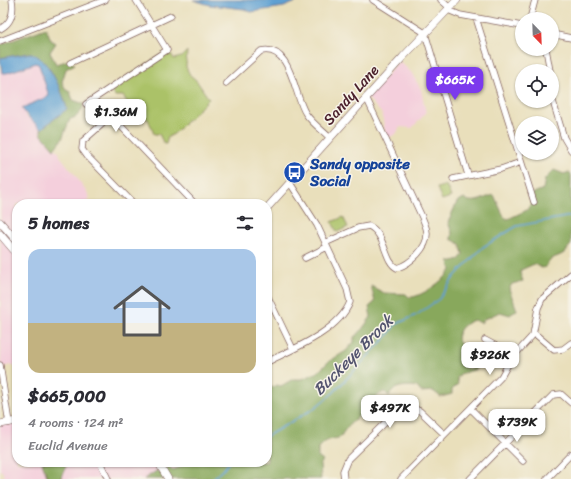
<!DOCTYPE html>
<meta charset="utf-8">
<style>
:root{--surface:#fff;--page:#f2f2f3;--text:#2b2b33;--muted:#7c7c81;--line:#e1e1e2;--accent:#7c3aed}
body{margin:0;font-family:Sriracha,sans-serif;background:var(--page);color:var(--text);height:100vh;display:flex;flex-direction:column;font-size:15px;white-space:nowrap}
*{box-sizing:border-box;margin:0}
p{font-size:13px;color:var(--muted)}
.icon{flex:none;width:22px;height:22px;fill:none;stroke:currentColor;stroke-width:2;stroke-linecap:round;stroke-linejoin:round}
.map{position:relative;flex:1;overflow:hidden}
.panel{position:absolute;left:12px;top:199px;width:260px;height:268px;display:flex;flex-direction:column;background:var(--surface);border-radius:16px;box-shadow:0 1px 3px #0004}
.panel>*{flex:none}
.needle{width:26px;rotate:157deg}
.buttons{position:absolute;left:515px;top:12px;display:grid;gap:8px}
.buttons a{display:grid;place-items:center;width:44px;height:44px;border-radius:50%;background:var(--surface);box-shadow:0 1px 3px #0004;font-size:20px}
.price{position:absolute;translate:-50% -34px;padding:0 9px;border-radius:8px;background:#fff;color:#222;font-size:13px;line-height:26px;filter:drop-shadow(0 1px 2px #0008)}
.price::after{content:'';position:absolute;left:50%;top:24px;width:12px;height:9px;margin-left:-6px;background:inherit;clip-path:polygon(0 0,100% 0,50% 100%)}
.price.current{background:var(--accent);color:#fff}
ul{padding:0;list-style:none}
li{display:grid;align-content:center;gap:8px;height:212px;padding:0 16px}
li+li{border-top:1px solid var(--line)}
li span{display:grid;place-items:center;height:124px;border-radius:12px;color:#555}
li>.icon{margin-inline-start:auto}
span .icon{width:72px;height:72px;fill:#fffc;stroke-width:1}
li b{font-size:17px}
h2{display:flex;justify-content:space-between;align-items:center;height:48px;padding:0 16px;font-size:17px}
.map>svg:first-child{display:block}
</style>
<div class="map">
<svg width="571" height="479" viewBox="0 0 571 479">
<rect width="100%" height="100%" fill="#f7f3e8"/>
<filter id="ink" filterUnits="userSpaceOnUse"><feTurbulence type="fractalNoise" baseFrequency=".025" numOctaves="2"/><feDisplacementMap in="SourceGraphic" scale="8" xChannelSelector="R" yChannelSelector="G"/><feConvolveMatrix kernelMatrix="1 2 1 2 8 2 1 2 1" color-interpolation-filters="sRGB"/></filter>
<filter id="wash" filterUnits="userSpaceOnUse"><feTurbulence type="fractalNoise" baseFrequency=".012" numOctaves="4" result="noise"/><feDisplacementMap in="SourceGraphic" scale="16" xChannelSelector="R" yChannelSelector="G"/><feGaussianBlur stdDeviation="0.9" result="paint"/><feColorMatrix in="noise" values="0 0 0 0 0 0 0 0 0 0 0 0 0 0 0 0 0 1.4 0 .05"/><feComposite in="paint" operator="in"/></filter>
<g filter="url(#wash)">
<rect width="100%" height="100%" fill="#e9dfbb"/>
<path fill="#f4cfdc" d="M399,61l12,11 10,17 5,24 -14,15 -12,-1 -4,7 -10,5 -4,-25 -15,-17z
M37,63l2,2 10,31 -27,12 5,9 5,3 9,9v5l18,18 1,4 15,19 13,19 1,4 -4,4 4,-1 6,3h-78v163l-7,-2 -9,3 -1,-300 2,5h5z
M17,422v40h25l6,17h-43l-2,-7 -3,-2v-46z
M68,462h90l3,6 -17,11h-82l-2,-2z
M165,462h19v2l-3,3 -9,3z"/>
<path fill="#abc267" stroke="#7a7049" d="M167,51l3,1 4,7 7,-2 6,-6 -1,16 4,8 6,5 13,19 -35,35 -6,3 -2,7h-2l-5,-10h-5l-6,-15 -7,-2 -7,-12 -7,-3 -4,-6h-8l-5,-8z
M446,185l5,12 -9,3 -5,-12z
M343,217l5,10 -11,5 -5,-10z"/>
<path fill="#88a85c" stroke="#696444" d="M46,28l5,12 5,3 -6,9 6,12 11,-3 8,3 -9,5 -4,13 4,8 4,2 3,8 11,4c-3,8 -5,13 -14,15l-8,20 -8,10 -13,-15v-5l26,-20 -17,-40 -20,-16 -30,5v-13z
M554,170l10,4 5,-2 2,3v70c-3,2 -4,6 -7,8 -7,5 -16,4 -18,14l-4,1 -8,-4 -13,6 -1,3 3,8 -11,3 -3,5 8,21 -7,5 -10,-3 -16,7 -3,4 -7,-3c-9,3 -15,8 -17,18l4,8 3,2 -6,6 4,12 6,3 8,-2 1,2 -17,5 -3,4 1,6 -6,6v4l-11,3 -8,-6 -12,1 -4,-5c-9,-2 -26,-1 -28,9l-4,-4c-9,2 -12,9 -16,17 -8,4 -26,20 -28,28 -11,4 -13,0 -23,12v8l5,4 -3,3 1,15h-177l17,-11 -3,-6h7l7,8 9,-3 3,-5h83v-68l3,-6 7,-3 4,1 12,-7h9l16,-7 10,-10 18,-11 8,-9v-5l6,-5 11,-15 -2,-10 6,-5 -4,-16 13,7 22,1 3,3c10,2 37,-18 42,-27l-2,-8 11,-3 3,-5 -3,-10 -9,-5 1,-6 -4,-11 9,-20 7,-4c9,8 20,-1 30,-3l10,22 4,2 19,-9 4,-7 -2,-8 14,-6 2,-10z
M42,462h26l-7,15 1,2h-14z"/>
<path fill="#5fa0d2" stroke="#54607e" d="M193,0h108l-17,7 -33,5 -7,-3 -34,-4z
M30,53c18,3 33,40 37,56l-26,20c-7,-7 -14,-12 -19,-21l27,-12 -10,-31 -3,-2 -29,10h-5l-2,-15z"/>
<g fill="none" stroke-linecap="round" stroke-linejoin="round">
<path stroke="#5fa0d2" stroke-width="1.5" d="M267,436l46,-27 20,-16 54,-57 8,-11 23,-11 21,-15 15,-22 29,-30 34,-21 54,-10
M212,479l12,-10 5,-7"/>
</g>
</g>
<g filter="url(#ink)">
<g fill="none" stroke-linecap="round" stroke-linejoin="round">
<defs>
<path id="minor" d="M373,0l52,33 43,142
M441,0l9,8
M448,10l12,5 62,11
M476,18l58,184
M530,19l5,-19
M0,29c12,-6 14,-17 12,-29
M552,34l19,4
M0,41l105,-41
M546,49l4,22
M70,63l101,-47
M226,83l35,-32c31,-7 33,46 45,63 6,9 16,16 24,24
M552,98l12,40 7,12
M86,104l81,-54 -31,-50
M453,179l48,-10 20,-7
M134,204l-47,-48 -5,-7 1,-8 25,-22 6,1 4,3 77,81
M325,243l33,-15 11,-2c17,8 15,36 28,42 13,-4 31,-20 30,-35 0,-5 -3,-11 -5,-16l-56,-120
M305,258l22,-11
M267,295l26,54
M534,333l20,17 9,-1 8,-6
M485,340l15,8 11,11
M267,362c26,-13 72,-31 83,-60l-3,-13 -30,-64 -27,-42
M0,365l9,58
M471,409l52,52
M100,462l8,17
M344,479l-1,-8 5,-12 50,-49 12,-3 10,4 24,23
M401,479l100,-102 10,-18 22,-24 5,-27 4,-9 29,-25
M470,479l83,-84 8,-1 10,9
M547,479l24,-25"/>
<path id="major" d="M267,208l136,-151 54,-57
M0,222l17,19
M0,234l17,20
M0,424l17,-3
M158,462l10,17"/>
</defs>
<use href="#minor" stroke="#82625d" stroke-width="7"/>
<use href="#major" stroke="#82625d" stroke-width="8"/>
<use href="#minor" stroke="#fff" stroke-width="5.5"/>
<use href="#major" stroke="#fff" stroke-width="7"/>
</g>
</g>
<defs>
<symbol id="bus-disc" viewBox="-11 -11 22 22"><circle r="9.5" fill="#1a4fb4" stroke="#f7f3e8"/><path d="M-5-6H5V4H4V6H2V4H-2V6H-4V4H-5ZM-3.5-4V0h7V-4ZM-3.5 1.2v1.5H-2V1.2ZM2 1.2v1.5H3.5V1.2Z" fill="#fff"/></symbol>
</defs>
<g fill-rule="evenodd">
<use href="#bus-disc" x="282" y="160" width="25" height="25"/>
</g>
<g text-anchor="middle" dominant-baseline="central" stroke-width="3" stroke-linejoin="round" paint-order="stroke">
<g font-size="15" fill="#4a1f2b" stroke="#f7f3e8">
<text transform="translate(351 95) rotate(-48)">Sandy Lane</text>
</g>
<g font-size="15" font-weight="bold" fill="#164399" stroke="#f7f3e8" text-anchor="start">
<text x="310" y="164">Sandy opposite<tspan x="310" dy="17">Social</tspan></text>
</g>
<g font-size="16" font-style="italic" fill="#52536e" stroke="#f7f3e8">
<text transform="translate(353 355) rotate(-45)">Buckeye Brook</text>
</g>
</g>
</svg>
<div class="buttons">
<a><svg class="needle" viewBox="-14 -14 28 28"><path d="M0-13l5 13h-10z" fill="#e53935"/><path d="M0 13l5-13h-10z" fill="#7c7c81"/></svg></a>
<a><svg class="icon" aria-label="locate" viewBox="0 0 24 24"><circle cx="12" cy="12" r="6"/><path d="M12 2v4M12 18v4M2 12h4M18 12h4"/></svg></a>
<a><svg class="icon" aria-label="layers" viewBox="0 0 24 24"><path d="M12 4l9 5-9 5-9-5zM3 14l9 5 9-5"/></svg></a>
</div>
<b class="price current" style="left:455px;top:101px">$665K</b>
<b class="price" style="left:116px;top:133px">$1.36M</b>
<b class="price" style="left:490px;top:376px">$926K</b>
<b class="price" style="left:390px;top:429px">$497K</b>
<b class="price" style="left:517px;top:443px">$739K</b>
<section class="panel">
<h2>5 homes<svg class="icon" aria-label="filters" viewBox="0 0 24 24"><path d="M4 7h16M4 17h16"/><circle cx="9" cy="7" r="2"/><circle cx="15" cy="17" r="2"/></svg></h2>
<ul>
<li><span style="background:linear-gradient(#a9c7e8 60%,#c2b280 0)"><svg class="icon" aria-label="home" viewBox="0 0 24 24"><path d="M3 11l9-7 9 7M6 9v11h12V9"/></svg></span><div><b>$665,000</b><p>4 rooms · 124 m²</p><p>Euclid Avenue</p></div></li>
</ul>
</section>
</div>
